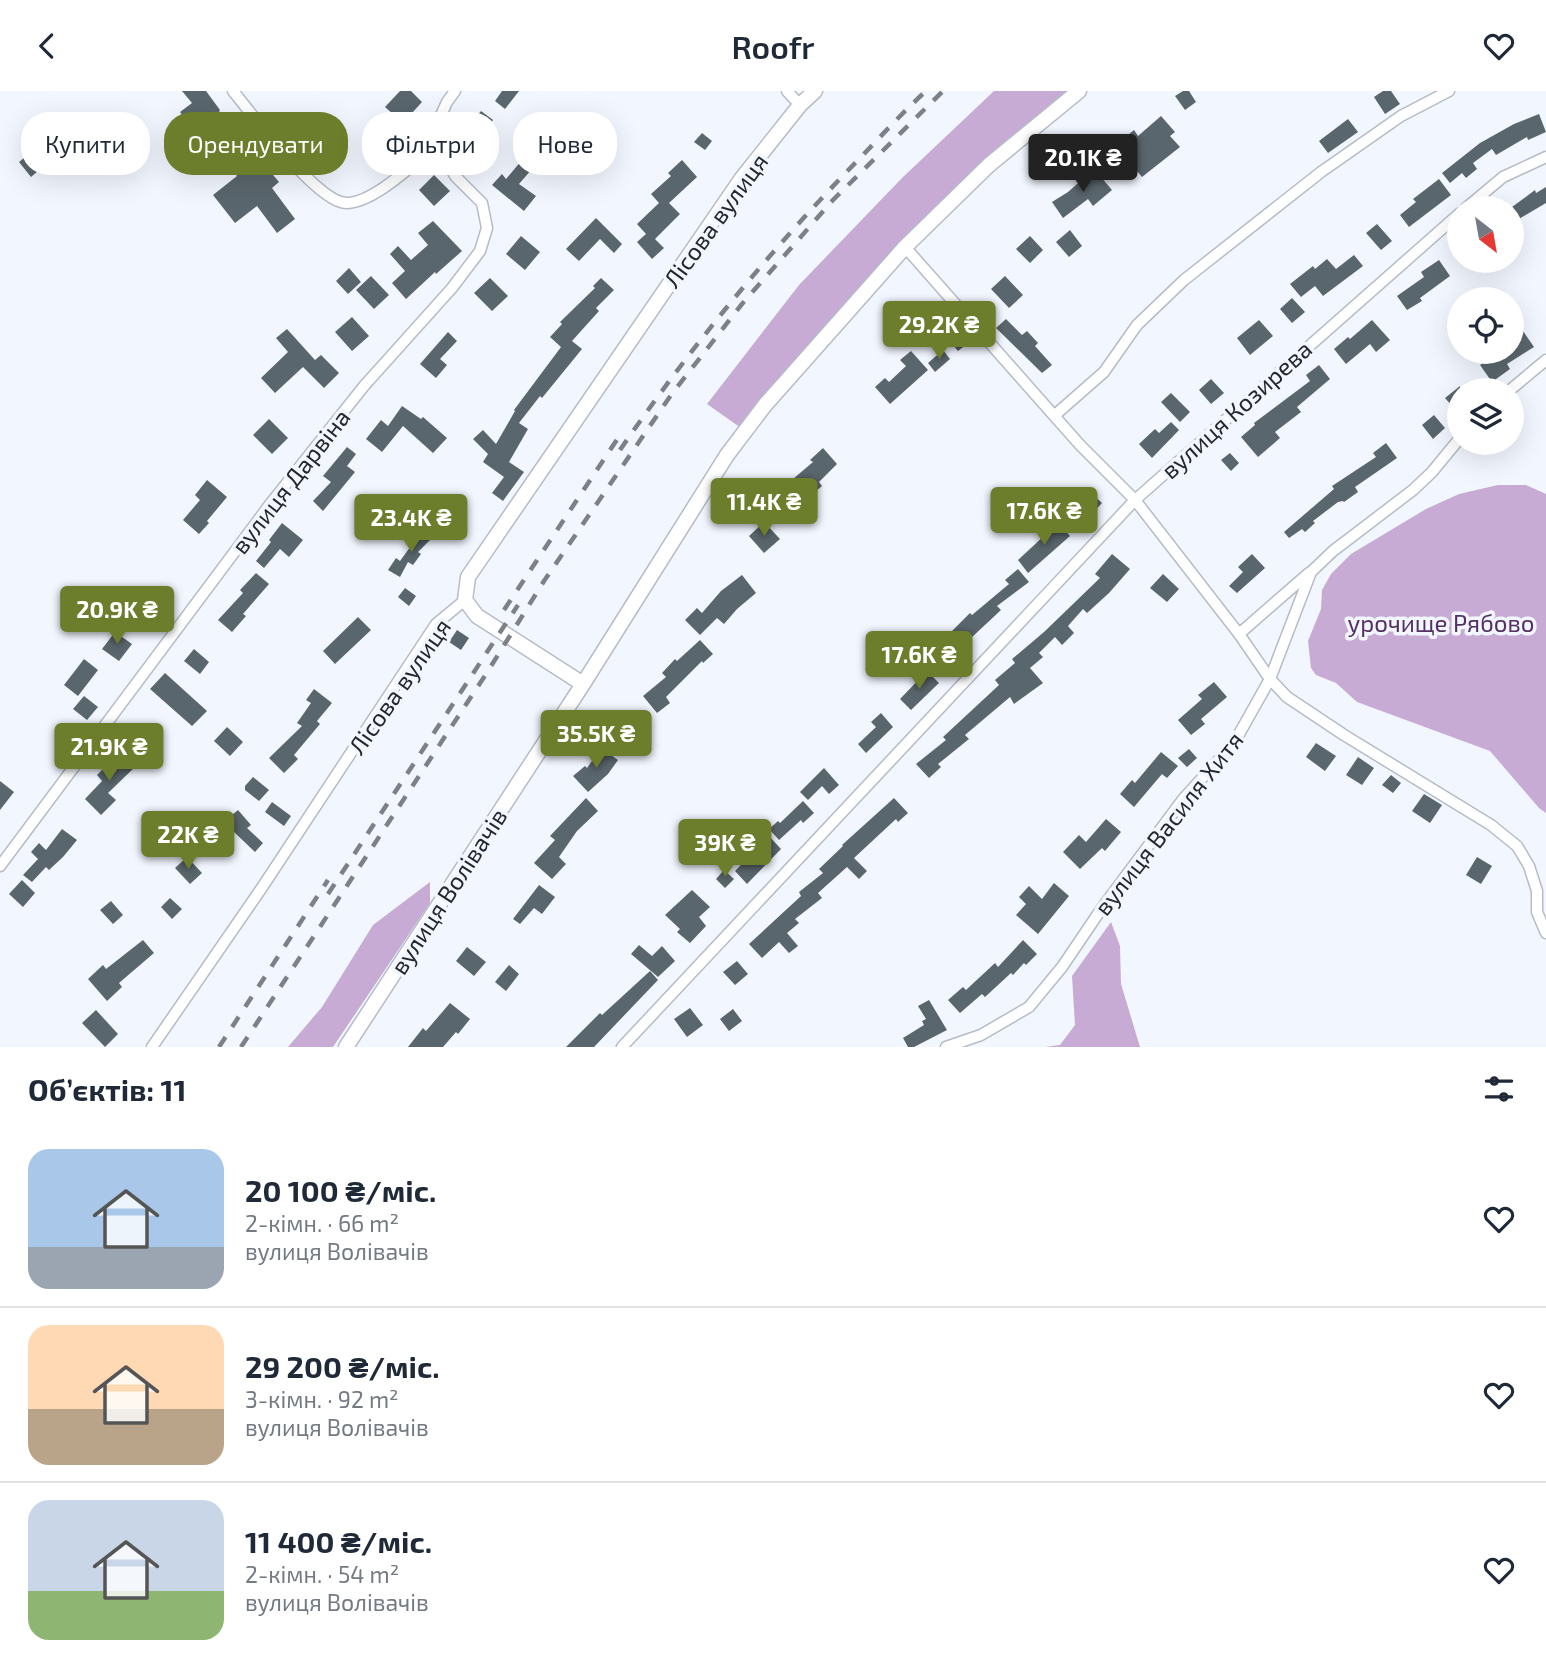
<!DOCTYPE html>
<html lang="uk">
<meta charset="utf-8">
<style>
:root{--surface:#fff;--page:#f6f6f7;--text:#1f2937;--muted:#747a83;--line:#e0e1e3;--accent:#6c7d2b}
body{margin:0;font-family:"Exo 2",sans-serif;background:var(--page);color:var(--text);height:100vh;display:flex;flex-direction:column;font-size:26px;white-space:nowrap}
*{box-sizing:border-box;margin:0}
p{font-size:23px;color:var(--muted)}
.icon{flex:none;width:38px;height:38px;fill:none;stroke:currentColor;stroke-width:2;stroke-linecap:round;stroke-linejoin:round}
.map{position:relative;height:956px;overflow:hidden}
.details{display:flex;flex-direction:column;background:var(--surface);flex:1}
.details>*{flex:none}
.banner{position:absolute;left:21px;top:21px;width:700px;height:63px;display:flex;gap:14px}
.needle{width:46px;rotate:149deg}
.fabs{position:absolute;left:1447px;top:105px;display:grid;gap:14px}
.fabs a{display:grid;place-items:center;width:77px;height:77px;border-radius:50%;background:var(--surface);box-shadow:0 7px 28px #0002;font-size:35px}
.price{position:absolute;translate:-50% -60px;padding:0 16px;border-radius:7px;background:var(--accent);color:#fff;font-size:23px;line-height:46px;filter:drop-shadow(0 2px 4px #0008)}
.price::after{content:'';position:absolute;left:50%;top:42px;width:21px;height:16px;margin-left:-10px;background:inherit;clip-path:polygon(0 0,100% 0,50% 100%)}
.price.selected{background:#222;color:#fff}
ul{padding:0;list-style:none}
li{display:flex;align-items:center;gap:21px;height:175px;padding:0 28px}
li+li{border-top:2px solid var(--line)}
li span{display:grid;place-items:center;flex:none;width:196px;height:140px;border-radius:21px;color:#555}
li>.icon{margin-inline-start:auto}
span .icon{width:84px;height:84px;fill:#fffc;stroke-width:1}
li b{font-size:30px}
h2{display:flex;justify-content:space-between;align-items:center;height:84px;padding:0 28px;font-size:30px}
.pill{padding:0 24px;border-radius:28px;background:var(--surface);box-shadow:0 7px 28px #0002;font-size:24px;line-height:63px}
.pill.selected{background:var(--accent);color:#fff}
header{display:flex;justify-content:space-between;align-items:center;height:91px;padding:0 28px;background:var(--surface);font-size:32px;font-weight:600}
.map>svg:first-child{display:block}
</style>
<header><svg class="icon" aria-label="back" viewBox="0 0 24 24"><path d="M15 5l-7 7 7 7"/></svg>Roofr<svg class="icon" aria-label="heart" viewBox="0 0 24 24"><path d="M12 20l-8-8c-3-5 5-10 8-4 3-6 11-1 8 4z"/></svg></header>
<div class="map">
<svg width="1546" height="956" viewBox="0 0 1546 956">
<rect width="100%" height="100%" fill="#f2f6fe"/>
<path fill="#c7abd5" d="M994,0h80l-70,55 -263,282 -34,-24 92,-119 103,-107z
M1498,394h28l20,9v319l-7,-5 -49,-57 -133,-49 -21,-19 -20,-8 -5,-7 -3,-27 13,-32 1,-19 9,-16 20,-20 75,-45 33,-15z
M430,791v21l-97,144h-45l34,-40 51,-82z
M1111,831l9,24 1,38 19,63h-95l15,-2 15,-20 -3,-49z"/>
<path fill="#5a666d" d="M182,0h24l14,19 -1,1 60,71 -7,6 23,31 -18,14 -20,-27 -22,17 -22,-28 24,-19 -40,-48 -3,2 -14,-18 12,-9z
M400,0h11l11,11 -19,21 -18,-16z
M502,0h17l-14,18 -10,-8z
M1183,0h6l7,11 -11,8 -10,-14z
M1383,0h8l9,13 -15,10 -11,-17z
M481,20l12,9 -16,21 7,6 -14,19 -16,-13 19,-26 -3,-2z
M1539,23l7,18 -18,8 -1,-3 -31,18 -4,-6 -19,14 4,6 -11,9 -4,-5 -12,10 -8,-10 38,-30 34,-19z
M1161,25l14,16 -5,4 10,11 -38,30 -26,-32 18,-15 4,6z
M1348,28l10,13 -30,21 -9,-12z
M702,42l10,8 -7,9 -11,-8z
M35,58l12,14 -16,14 -12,-15z
M522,69l10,9 -13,15 17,12 -12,15 -32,-26 10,-11 4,5z
M682,69l15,17 -28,26 11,11 -25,25 9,9 -12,11 -15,-17 9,-8 -9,-10 22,-21 -8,-9 20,-18 -3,-3z
M1094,78l18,21 -19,16 -5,-7 -25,19 -11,-16 16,-10z
M434,84l16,16 -16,15 -15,-16z
M1439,88l12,16 -42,32 -9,-12 16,-13 -3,-3z
M1546,96v16l-34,20v-16l23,-17 1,3z
M596,127l26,26 -8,9 -14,-14 -21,22 -13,-12z
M433,130l29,30 -26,23 -1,-2 -29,27 -14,-16 13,-12 -15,-17 8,-8 13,14 17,-15 -10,-12z
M1377,133l15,17 -11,9 -15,-17z
M1070,139l12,16 -13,11 -13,-15z
M521,145l19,16 -15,18 -19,-16z
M1030,145l13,14 -13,13 -14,-14z
M1354,164l9,11 -40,30 -8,-10 -14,11 -11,-13 23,-18 2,3 12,-10 9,10z
M1439,169l11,16 -30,22 2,3 -15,9 -10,-14 27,-19 -3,-5z
M349,177l12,14 -13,12 -12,-13z
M371,185l18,19 -15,14 -18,-19z
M1005,185l18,19 -14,13 -18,-19z
M490,187l18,18 -16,15 -18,-18z
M601,187l13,12 -18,18 3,3 -27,30 10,8 -40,49 -2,-2 -21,27 9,6 -19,33 15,10 -21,29 -11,-8 12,-16 -21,-15 5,-8 -15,-15 10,-9 13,14 19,-33 -1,-1 47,-63 -11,-10 12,-13 -2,-2 35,-34 -2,-2z
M1292,207l13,14 -13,11 -12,-14z
M953,224l11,13 -6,5 9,11 -9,7 -20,-24z
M352,226l17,19 -17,15 -17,-19z
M1006,228l16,16 5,-4 11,12 -3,3 17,19 -10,8 -46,-45z
M1259,229l14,16 -23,19 -13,-17z
M1372,229l18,20 -14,12 -6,-8 -24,20 -12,-15 14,-12 2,2z
M287,238l28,31 6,-5 18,18 -15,15 -21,-21 -28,26 -14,-15 27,-26 -12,-14z
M1523,240l11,16 -27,17 3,5 -18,13 -12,-17 6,-4 -7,-9h33v-14z
M448,241l9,9 -17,18 7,6 -11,13 -16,-14z
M943,259l7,9 -15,13 -7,-9z
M911,260l17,19 -38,34 -15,-17 10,-9 4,4 17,-16 -6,-6z
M1319,274l11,14 -33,28 4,5 -26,20 5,6 -22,19 -17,-20 14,-12 -1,-2 56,-42 -4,-6z
M1211,288l13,14 -13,11 -12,-14z
M1460,295v29l-15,-17z
M1171,302l19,19 -10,10 -19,-20z
M402,315l19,13 2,-2 24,21 -14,15 -30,-27 -21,26 -16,-13 15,-19 7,6z
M1434,324l11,13 -12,11 -11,-14z
M269,328l19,19 -16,16 -19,-19z
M1171,331l8,8 -27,28 -13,-14 16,-15 4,4z
M1386,352l11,15 -42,29 3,5 -14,10 -1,-1 -5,1 -25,19 2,2 -10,9 -3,-3 -13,9 -5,-6 50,-43 -2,-3 44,-29 -3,-4z
M347,356l9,7 -9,12 8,6 -32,39 -10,-10 18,-19 -8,-6z
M823,357l14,16 -18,18 3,4 -13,11 -16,-18 20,-17 -3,-2z
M1230,362l9,10 -8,8 -10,-11z
M207,389l20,17 -20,24 2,2 -10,11 -16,-14 17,-20 -5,-5z
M1091,402l11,10 -12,13 -11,-10z
M446,418l13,10 -8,11 -13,-10z
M1057,430l13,15 -42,37 -10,-13 27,-25 -2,-2z
M764,431l16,17 -16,14 -15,-17z
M282,432l21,17 -14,17 -9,-8 -16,19 -8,-7 15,-19 -2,-2z
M424,437l9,9 -15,15 3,2 -8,11 -5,-3 -8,15 -12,-7 8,-12 4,3z
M1112,463l18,15 -21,24 -22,20 -4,-4 -15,17 6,7 -12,12 -7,-8 -16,16 4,4 -13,11 13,15 -29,21 -4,-7 -45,38 4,4 -31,25 3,3 -12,11 -13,-14 30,-24 -3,-3 56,-52 -4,-5 20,-17 -3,-4 32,-27 56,-54 -5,-4z
M1252,463l13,14 -28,25 -8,-7 14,-14 -5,-5z
M1018,478l11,13 -32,24 4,4 -61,57 -12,-12 42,-42 2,2 37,-31 -4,-4z
M256,482l13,11 -26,30 3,2 -14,16 -14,-12 25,-27 -3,-3z
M1163,483l16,15 -12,13 -17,-14z
M742,484l14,18 -19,16 -13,15 -7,-6 -17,17 -15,-15 12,-12 5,5 19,-22z
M405,497l11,8 -7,10 -11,-9z
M358,526l13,13 -36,34 -12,-13z
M457,539l12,8 -8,12 -12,-8z
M115,541l17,12 -13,17 -17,-12z
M700,549l13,14 -10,9 -1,-2 -36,36 4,6 -13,10 -14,-17 23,-19 -4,-4 13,-14 2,2z
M194,558l15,13 -9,12 -16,-13z
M84,568l14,11 -20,26 -14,-11z
M927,580l12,12 -28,27 -11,-11z
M165,582l42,38 -15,15 -42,-37z
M1214,591l13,15 -26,22 4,5 -14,11 -13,-15 24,-21 -4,-4z
M314,598l18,14 -15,18 3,3 -26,31 4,4 -14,14 -15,-15 33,-32 -5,-3 14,-20 -5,-3z
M84,605l14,11 -11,13 -14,-11z
M881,622l12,14 -27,26 -8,-9 18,-17 -5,-5z
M636,627l15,11v4l-6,9 -17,-13z
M227,636l16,15 -13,14 -16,-15z
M1316,652l20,13 -11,15 -19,-14z
M601,657l17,12 -10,14 -20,18 -15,-16 12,-10 2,2z
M1189,658l8,9 -10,9 -9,-9z
M120,661l15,15 -27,26 8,7 -15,15 -16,-16 17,-18 -5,-6z
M1161,661l17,14 -11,12 -5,-4 -28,33 -14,-13 12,-14 3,3z
M1358,666l16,11 -12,17 -16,-10z
M824,677l15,17 -10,9 -7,-8 -14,14 -8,-8z
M1391,684l10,8 -8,10 -11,-8z
M253,686l16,13 -10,11 -14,-11v-4z
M0,690l14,11 -14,18z
M1424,703l18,11 -12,18 -18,-12z
M586,707l12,13 -21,20 -18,26 7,7 -14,15 -18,-16 21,-23 -5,-4z
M894,707l14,15 -10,9 -2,-3 -42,39 13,13 -8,8 -12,-12 -29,26 4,5 -27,21 4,4 -12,10 11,13 -9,7 -10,-11 -17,16 -13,-14 52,-48 -2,-4 24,-19 -4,-4 24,-23 -1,-1z
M803,710l11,12 -11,10 -2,-3 -22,20 -10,-11 9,-8 2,2z
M272,711l19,14 -7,10 -19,-14z
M238,719l13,15 -4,3 16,15 -8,9 -21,-20 -21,17 -8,-11z
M1106,728l15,13 -16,19 -3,-3 -22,21 -17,-17 16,-17 7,7z
M62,738l15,11 -14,17 -14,13 -3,-3 -14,15 -9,-7 15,-16 -7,-7 8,-9 7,7z
M769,745l12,13 -34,35 -12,-13z
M187,766l15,16 -12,11 -15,-16z
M1477,766l15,9 -11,18 -15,-9z
M724,779l10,9 -9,9 -9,-9z
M22,789l13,13 -12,14 -14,-13z
M1054,792l15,13 -31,38 -22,-19 10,-11 -7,-7 10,-11 13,13z
M539,794l16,12 -13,17 -8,-6 -14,16 -7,-5z
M692,799l18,17 -11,10 7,9 -16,17 -13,-11 3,-3 -15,-14z
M170,807l12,11 -10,10 -11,-12z
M111,810l12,14 -10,9 -13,-14z
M143,849l11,13 -35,30 3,4 -15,14 -19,-22 15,-14 3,4z
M1023,849l14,14 -11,11 -2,-2 -11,12 -2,-2 -26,24 -3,-3 -22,19 -12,-13 15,-13 3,3 29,-27 3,4z
M639,854l13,11 10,-10 13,15 -17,16 -27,-23z
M467,856l19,15 -12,14 -18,-15z
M737,870l11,13 -13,11 -12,-13z
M509,874l10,9 -13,17 -11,-9z
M650,880l8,9 -64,67h-28l34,-34 2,2z
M929,909l18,30 -33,17h-6l-5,-9 21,-13 -2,-4 4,-2 -8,-13z
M450,912l20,16 -12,15 -2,-2 -13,15h-35l15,-19 3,3z
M690,917l13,17 -16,12 -13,-18z
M733,918l9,12 -13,10 -9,-12z
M96,919l22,24 -13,13 -23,-24z"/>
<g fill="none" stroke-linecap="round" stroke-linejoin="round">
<defs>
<path id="minor" d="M233,0c19,23 84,111 113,112 28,0 68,-40 90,-57
M787,0l13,14
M1466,117l37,-31 43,-20
M905,156l175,198 55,55 104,134 31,45 17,18 57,38 147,90 26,21 12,20 8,25v21l9,21
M1510,299l36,-30
M1055,324l49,-43 33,-47 47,-45 137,-108 80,-56 48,-25
M1239,543l70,-61
M0,775l271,-363 93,-117 88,-98 28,-37 7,-23 -5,-25 -26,-26 -20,-31v-20l11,-24 8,-11
M152,956l109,-158 175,-265 29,-24
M622,956l513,-547 325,-287
M946,956l35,-12 48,-28 33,-40 40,-59 82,-110 50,-55 36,-64 41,-107 22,-21 80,-61 19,-18 28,-34"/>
<path id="tertiary" d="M583,593l-106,-68 -12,-16 3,-23 274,-399 58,-73 15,-14
M346,956l237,-363 144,-229 38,-50 140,-158 84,-82 90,-74"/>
</defs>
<use href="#minor" stroke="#b5bcc8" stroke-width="13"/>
<use href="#tertiary" stroke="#b5bcc8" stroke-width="17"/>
<use href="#minor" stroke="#fff" stroke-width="10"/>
<use href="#tertiary" stroke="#fff" stroke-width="14"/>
<path stroke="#7d8087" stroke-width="4.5" stroke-dasharray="12 12" stroke-linecap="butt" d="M620,359c72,-105 153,-203 242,-294 21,-22 42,-45 64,-65
M504,519l116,-175
M328,803l190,-289
M219,956l109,-167
M241,956l247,-376 56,-90 127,-186 71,-91 91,-104 110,-109"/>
</g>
<g text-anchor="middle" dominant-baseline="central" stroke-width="7" stroke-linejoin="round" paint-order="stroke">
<g font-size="24" fill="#25272c" stroke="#f2f6fe">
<text transform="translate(715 129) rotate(-54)">Лісова вулиця</text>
<text transform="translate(1236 318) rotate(-42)">вулиця Козирева</text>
<text transform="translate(290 390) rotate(-52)">вулиця Дарвіна</text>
<text transform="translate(399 595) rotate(-55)">Лісова вулиця</text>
<text transform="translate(1168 732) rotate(-52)">вулиця Василя Хитя</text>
<text transform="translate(448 800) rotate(-57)">вулиця Волівачів</text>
</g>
<g font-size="24" fill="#543064" stroke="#f2f6fe">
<text x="1441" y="531">урочище Рябово</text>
</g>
</g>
</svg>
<div class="fabs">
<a><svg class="needle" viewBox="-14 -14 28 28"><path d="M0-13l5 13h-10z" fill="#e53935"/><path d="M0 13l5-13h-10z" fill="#747a83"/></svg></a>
<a><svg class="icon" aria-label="locate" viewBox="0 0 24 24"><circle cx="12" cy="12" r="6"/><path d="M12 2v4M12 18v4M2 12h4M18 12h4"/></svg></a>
<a><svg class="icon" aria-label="layers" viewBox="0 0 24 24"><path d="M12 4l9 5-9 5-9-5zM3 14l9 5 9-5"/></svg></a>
</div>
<b class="price selected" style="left:1083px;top:103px">20.1K ₴</b>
<b class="price" style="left:939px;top:270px">29.2K ₴</b>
<b class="price" style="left:764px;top:447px">11.4K ₴</b>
<b class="price" style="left:1044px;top:456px">17.6K ₴</b>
<b class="price" style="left:411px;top:463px">23.4K ₴</b>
<b class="price" style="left:117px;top:555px">20.9K ₴</b>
<b class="price" style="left:919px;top:600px">17.6K ₴</b>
<b class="price" style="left:596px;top:679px">35.5K ₴</b>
<b class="price" style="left:109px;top:692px">21.9K ₴</b>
<b class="price" style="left:188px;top:780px">22K ₴</b>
<b class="price" style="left:725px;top:788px">39K ₴</b>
<div class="banner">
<a class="pill">Купити</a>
<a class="pill selected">Орендувати</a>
<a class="pill">Фільтри</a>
<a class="pill">Нове</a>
</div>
</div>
<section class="details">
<h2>Об’єктів: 11<svg class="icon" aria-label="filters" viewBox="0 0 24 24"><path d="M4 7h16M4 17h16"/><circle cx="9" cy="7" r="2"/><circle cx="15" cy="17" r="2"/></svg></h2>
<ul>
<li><span style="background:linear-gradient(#a9c7e8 70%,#9aa5b1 0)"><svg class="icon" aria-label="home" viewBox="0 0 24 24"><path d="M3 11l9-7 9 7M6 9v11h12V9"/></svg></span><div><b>20 100 ₴/міс.</b><p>2-кімн. · 66 m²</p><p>вулиця Волівачів</p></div><svg class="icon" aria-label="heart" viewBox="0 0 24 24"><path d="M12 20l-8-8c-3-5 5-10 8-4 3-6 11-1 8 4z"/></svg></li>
<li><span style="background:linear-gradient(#ffd9b3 60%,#b9a48a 0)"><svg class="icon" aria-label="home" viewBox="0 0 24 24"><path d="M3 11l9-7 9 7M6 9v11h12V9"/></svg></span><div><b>29 200 ₴/міс.</b><p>3-кімн. · 92 m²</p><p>вулиця Волівачів</p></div><svg class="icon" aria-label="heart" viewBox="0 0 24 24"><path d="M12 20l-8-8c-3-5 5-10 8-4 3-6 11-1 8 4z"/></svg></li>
<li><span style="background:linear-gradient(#c9d6e8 65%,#8fb573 0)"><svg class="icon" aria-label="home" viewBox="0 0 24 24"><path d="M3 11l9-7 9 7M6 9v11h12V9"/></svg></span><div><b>11 400 ₴/міс.</b><p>2-кімн. · 54 m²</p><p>вулиця Волівачів</p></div><svg class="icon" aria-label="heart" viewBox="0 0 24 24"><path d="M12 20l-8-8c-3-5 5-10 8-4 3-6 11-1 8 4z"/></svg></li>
</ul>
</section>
